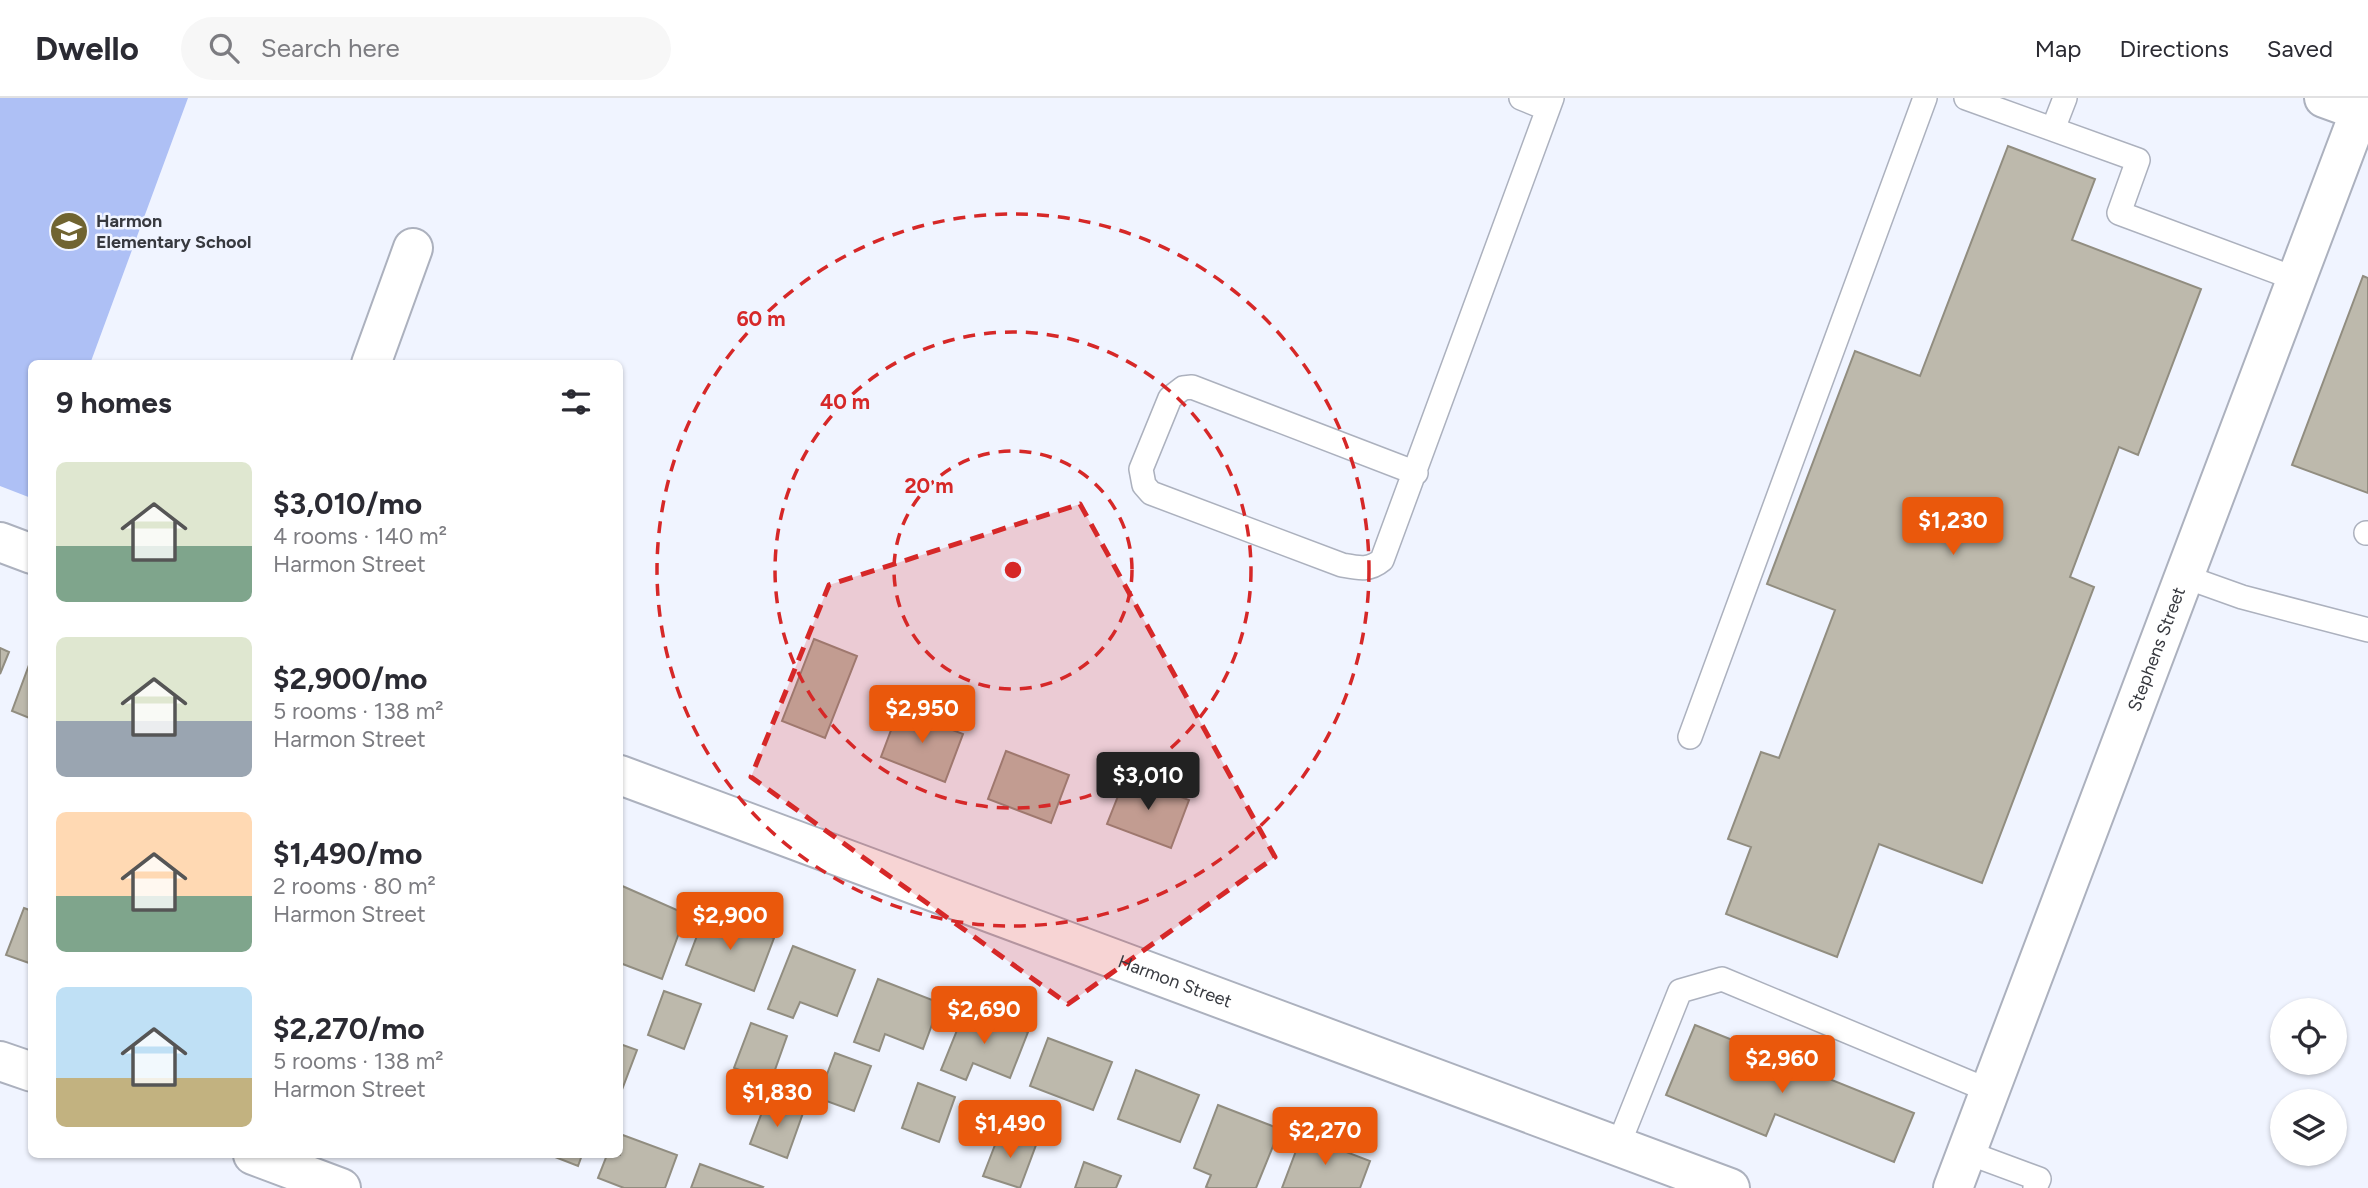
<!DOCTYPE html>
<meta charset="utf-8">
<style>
:root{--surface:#fff;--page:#f7f7f7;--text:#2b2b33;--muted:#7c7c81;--line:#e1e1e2;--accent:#ea580c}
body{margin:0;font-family:Figtree,sans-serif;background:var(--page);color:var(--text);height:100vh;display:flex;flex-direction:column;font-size:26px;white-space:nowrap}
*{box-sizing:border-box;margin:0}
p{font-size:23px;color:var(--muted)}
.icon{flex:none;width:38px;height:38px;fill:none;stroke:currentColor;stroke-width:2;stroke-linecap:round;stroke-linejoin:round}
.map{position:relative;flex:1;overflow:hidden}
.side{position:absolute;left:28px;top:262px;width:595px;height:798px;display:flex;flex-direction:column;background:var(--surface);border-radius:10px;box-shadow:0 2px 5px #0004}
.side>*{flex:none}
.controls{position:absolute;left:2270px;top:900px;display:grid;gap:14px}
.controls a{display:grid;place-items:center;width:77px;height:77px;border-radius:50%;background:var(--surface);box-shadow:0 2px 5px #0004;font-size:35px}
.price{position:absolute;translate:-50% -60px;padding:0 16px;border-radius:7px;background:var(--accent);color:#fff;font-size:23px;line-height:46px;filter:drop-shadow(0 2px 4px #0008)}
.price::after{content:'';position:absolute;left:50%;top:42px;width:21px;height:16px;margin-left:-10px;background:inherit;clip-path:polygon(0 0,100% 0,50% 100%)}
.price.selected{background:#222;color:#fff}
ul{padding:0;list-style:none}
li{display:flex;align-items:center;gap:21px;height:175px;padding:0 28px}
li span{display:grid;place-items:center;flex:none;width:196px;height:140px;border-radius:10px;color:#555}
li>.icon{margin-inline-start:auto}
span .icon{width:84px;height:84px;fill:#fffc;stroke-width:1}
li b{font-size:30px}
h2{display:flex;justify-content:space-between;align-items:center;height:84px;padding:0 28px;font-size:30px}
header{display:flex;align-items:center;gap:42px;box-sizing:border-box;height:98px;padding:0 35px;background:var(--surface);border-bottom:2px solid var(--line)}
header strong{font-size:33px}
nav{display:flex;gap:38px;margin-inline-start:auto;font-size:24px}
.search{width:490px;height:63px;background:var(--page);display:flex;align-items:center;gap:18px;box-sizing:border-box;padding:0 24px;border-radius:38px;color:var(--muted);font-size:26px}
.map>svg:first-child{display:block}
</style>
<header>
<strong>Dwello</strong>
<div class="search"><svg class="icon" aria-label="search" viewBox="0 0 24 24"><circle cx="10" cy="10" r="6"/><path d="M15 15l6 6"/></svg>Search here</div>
<nav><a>Map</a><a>Directions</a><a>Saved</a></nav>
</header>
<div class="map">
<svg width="2368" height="1090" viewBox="0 0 2368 1090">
<rect width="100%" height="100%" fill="#f0f4ff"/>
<path fill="#aec0f5" d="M0,0h188l-98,266h-58l-1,134 -31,-12z"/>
<path fill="#bdb9ac" stroke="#918d80" stroke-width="2" d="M2008,48l87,33 -23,61 129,49 -63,166 -19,-8 -49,130 24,10 -112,296 -103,-39 -42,113 -111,-43 25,-67 -23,-8 33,-87 18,6 56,-148 -68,-26 88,-233 65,25z
M2363,178l5,2v215l-76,-28z
M814,541l43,17 -32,82 -43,-17z
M0,550l9,4 -9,22z
M29,567l3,1v53l-20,-8z
M899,611l64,25 -18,48 -64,-25z
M1006,653l63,24 -18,48 -63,-24z
M1126,678l63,24 -18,48 -64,-24z
M620,787l66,29 -24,65 -42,-16z
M24,810l8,3v53l-26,-9z
M706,814l68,26 -20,53 -68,-26z
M793,848l62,24 -18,46 -37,-14 -7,16 -25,-9z
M878,881l62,24 -17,46 -38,-15 -6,17 -25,-9z
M664,893l37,13 -17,45 -36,-14z
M966,910l62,24 -18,46 -37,-15 -7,17 -25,-10z
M751,925l36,13 -16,45 -37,-13z
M1695,927l219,88 -20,49 -119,-48 -9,22 -100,-41z
M1048,940l64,24 -19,48 -63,-24z
M620,946l17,6 -17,45z
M835,955l36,13 -17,45 -36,-13z
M1136,972l63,25 -19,47 -62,-23z
M918,985l37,14 -16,45 -37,-14z
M767,1001l36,14 -16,45 -37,-14z
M1218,1007l62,24 -24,59h-47l-3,-1 5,-12 -17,-7z
M1000,1034l36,13 -16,43 -37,-12z
M620,1036l57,21 -12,33h-41l-26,-10 9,-23h13z
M1302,1037l68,26 -10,27h-78z
M550,1057h32l-4,11z
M1084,1064l37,14 -5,12h-41z
M700,1066l63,23 -1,1h-71z"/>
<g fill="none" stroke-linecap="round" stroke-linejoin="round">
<defs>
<path id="lane" d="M1521,0l27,11
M1966,0l172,62 -19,53 180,67
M2053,31l12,-31
M1416,375l-224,-86 -9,1 -13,10 -29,71 3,16 7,8 191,72c16,3 27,6 40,-5l170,-462
M2366,435h2
M2186,479l56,20 126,33
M1690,639l235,-639
M1618,1048l62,-155 42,-12 268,112
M1966,1054l73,27 -4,9"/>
<g id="street">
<path d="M371,266l42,-116"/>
<path d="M0,444l32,12"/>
<path id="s1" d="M620,677l1110,413"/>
<path d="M0,963l32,11"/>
<path d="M253,1057l88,33"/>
</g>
<g id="secondary">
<path d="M2324,0l44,16"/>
<path id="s2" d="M1953,1090l407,-1077"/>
</g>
</defs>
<use href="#lane" stroke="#acb1be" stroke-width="26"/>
<use href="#street" stroke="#acb1be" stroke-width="42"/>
<use href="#secondary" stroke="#acb1be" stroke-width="42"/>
<use href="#lane" stroke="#fff" stroke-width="23"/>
<use href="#street" stroke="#fff" stroke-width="38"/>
<use href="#secondary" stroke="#fff" stroke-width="38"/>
</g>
<path fill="#d62828" fill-opacity="0.2" stroke="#d62828" stroke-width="5" stroke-dasharray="14 9" stroke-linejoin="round" d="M1080,406l195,353 -207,147 -317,-227 78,-192z"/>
<g fill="none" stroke="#d62828" stroke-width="3.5" stroke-dasharray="12 9">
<circle cx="1013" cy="472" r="119"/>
<circle cx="1013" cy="472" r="238"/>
<circle cx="1013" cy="472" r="356"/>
</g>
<defs>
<symbol id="school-disc" viewBox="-11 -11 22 22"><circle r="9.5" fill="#706431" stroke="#f0f4ff"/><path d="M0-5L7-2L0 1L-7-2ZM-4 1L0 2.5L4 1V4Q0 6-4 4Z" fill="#fff"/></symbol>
</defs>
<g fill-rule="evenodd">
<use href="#school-disc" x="47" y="111" width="44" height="44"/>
</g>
<g text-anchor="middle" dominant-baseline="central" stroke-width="5" stroke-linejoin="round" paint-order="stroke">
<g font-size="18" font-weight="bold" fill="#37393f" stroke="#f0f4ff" text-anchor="start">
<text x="96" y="123">Harmon<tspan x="96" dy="21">Elementary School</tspan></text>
</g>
<g font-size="18" fill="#37393f" stroke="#f0f4ff">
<text stroke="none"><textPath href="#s2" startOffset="576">Stephens Street</textPath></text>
<text stroke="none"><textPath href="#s1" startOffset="592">Harmon Street</textPath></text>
</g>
</g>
<circle cx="1013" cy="472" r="10" fill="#d62828" stroke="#f0f4ff" stroke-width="3.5"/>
<g font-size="21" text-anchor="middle" font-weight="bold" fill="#d62828" stroke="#f0f4ff" stroke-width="5" stroke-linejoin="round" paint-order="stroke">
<text x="761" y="228">60 m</text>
<text x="845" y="311">40 m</text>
<text x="929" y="395">20 m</text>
</g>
</svg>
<div class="controls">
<a><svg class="icon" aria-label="locate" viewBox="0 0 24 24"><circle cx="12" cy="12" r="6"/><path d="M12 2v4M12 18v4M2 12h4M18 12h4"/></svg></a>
<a><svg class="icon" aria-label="layers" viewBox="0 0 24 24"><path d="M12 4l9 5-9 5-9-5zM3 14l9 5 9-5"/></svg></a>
</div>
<b class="price" style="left:1953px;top:459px">$1,230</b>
<b class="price" style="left:922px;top:647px">$2,950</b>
<b class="price selected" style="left:1148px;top:714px">$3,010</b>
<b class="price" style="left:730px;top:854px">$2,900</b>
<b class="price" style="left:984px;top:948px">$2,690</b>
<b class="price" style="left:1782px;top:997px">$2,960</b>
<b class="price" style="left:777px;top:1031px">$1,830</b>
<b class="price" style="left:1010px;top:1062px">$1,490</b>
<b class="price" style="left:1325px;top:1069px">$2,270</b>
<section class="side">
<h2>9 homes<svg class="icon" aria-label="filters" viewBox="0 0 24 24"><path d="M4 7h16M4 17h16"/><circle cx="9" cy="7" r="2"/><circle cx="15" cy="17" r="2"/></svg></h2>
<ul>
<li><span style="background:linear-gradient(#dfe7d0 60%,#7fa58c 0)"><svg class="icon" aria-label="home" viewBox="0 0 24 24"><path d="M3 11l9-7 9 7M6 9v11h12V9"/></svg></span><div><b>$3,010/mo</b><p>4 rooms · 140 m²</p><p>Harmon Street</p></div></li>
<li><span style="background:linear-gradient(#dfe7d0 60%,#9aa5b1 0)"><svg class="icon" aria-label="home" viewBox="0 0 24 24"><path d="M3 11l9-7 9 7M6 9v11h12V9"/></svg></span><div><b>$2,900/mo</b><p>5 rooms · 138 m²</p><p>Harmon Street</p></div></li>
<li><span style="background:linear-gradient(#ffd9b3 60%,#7fa58c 0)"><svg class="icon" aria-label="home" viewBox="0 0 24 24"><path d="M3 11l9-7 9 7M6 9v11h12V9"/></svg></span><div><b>$1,490/mo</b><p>2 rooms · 80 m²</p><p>Harmon Street</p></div></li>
<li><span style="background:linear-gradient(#bfe0f5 65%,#c2b280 0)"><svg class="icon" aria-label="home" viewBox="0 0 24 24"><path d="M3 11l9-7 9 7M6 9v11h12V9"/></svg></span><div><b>$2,270/mo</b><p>5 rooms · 138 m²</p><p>Harmon Street</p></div></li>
</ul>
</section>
</div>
